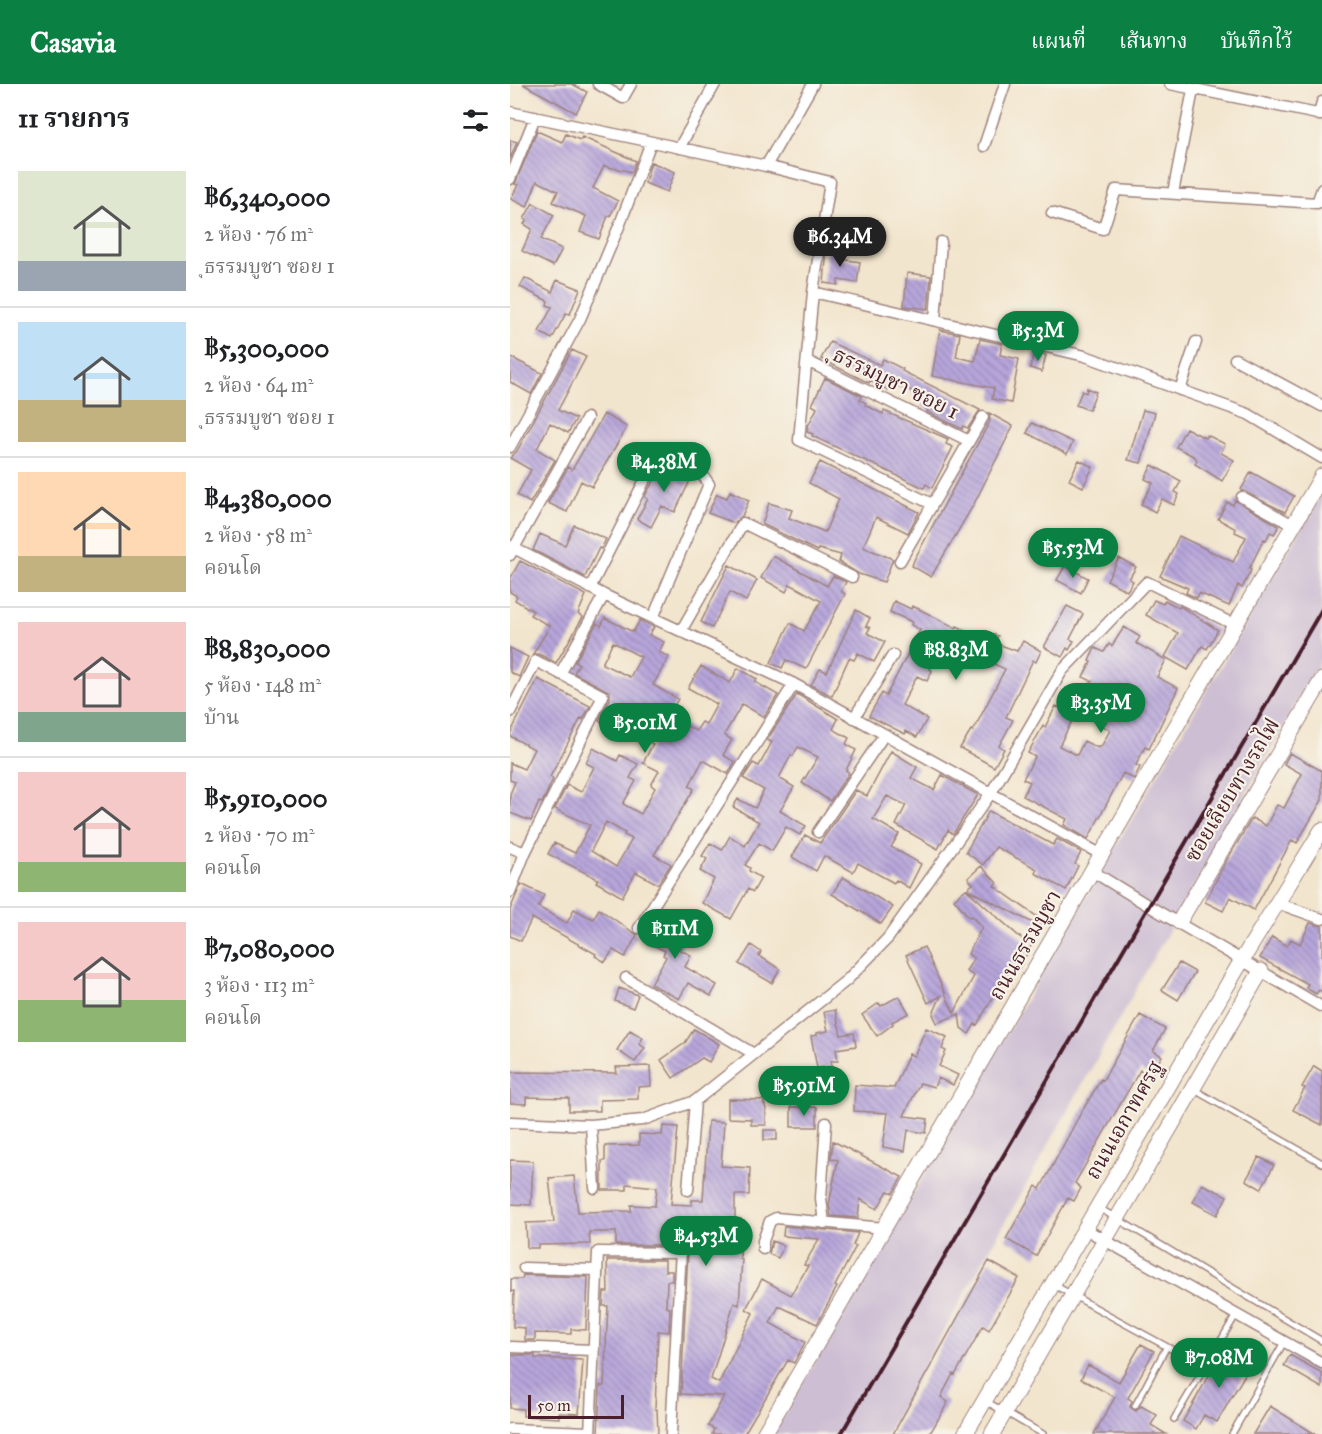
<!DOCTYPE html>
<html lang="th">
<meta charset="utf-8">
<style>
:root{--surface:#fff;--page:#f2f2f2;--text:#202124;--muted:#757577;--line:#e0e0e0;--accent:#0b8043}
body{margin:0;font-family:"IM FELL Great Primer","Noto Serif Thai",serif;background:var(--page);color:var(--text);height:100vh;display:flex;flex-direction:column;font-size:22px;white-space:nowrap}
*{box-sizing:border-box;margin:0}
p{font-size:20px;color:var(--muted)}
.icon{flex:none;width:33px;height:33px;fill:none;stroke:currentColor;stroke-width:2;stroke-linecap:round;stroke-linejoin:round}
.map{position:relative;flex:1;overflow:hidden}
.sheet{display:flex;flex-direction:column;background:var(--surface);width:510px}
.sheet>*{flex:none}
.scale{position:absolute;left:18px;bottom:15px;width:96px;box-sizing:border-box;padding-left:6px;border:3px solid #4a1f2b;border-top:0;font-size:16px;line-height:21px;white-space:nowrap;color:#4a1f2b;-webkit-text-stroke:4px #f7f3e8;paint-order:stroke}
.price{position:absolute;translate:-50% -51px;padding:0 14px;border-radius:21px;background:var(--accent);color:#fff;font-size:20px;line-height:39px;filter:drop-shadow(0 2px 3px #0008)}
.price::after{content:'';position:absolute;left:50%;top:36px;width:18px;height:14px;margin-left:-9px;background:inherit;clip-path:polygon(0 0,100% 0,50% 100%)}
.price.current{background:#222;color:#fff}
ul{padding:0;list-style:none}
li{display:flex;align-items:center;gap:18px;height:150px;padding:0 18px}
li+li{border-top:2px solid var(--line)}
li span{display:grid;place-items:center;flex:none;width:168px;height:120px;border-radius:0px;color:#555}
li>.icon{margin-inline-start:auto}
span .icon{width:72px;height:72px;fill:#fffc;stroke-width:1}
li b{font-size:26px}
h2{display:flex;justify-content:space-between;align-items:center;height:72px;padding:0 18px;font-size:26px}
header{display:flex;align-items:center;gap:36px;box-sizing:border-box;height:84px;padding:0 30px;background:var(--accent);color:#fff}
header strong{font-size:28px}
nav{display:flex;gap:33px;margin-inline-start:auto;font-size:21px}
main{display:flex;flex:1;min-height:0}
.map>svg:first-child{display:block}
</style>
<header>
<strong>Casavia</strong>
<nav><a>แผนที่</a><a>เส้นทาง</a><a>บันทึกไว้</a></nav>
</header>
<main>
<section class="sheet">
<h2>11 รายการ<svg class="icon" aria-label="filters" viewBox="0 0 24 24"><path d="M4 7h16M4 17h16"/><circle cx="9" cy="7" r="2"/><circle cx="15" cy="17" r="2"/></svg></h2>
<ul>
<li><span style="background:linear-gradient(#dfe7d0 75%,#9aa5b1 0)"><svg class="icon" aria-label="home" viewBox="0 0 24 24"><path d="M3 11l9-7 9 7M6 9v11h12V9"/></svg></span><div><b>฿6,340,000</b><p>2 ห้อง · 76 m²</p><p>ุธรรมบูชา ซอย 1</p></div></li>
<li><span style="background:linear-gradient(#bfe0f5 65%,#c2b280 0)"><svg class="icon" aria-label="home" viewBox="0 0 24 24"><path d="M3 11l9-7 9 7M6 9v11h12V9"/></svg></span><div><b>฿5,300,000</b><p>2 ห้อง · 64 m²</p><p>ุธรรมบูชา ซอย 1</p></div></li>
<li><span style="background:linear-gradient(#ffd9b3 70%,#c2b280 0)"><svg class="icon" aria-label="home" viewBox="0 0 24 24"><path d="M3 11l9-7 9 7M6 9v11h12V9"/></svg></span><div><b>฿4,380,000</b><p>2 ห้อง · 58 m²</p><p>คอนโด</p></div></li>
<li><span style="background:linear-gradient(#f6c9c9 75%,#7fa58c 0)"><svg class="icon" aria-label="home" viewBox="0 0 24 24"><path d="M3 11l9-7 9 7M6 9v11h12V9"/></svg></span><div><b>฿8,830,000</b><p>5 ห้อง · 148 m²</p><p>บ้าน</p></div></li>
<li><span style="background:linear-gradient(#f6c9c9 75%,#8fb573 0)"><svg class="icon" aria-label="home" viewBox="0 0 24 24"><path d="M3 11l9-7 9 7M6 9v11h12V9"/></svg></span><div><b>฿5,910,000</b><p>2 ห้อง · 70 m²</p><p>คอนโด</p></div></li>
<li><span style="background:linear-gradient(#f6c9c9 65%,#8fb573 0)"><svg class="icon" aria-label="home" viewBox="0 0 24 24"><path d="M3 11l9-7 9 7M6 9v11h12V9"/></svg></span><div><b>฿7,080,000</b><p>3 ห้อง · 113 m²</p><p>คอนโด</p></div></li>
</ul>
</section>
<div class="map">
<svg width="812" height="1350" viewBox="0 0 812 1350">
<defs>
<pattern id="building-back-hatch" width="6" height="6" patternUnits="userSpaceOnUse" patternTransform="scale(1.5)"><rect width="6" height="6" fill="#b7a6db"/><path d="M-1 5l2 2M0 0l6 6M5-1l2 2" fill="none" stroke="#9787b2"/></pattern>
</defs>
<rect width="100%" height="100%" fill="#f7f3e8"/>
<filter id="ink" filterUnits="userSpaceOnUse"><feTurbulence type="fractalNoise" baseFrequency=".0167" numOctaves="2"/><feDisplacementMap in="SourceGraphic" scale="12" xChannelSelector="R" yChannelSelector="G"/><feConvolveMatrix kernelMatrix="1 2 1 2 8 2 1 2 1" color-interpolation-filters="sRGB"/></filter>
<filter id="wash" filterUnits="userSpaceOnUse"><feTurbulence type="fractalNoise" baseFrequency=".008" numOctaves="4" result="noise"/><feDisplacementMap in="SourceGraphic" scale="24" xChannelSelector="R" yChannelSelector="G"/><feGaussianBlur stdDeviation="1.35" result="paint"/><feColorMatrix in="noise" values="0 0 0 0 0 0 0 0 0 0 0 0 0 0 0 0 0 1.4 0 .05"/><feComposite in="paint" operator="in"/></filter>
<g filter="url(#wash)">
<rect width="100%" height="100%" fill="#f2e5cd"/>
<path fill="#cdbed3" d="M812,409v165l-436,776h-113z"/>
<g id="blocks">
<path fill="url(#building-back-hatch)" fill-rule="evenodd" d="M13,0h49l15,8 -11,21z
M27,47l25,11 4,-8 14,6 2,-3 54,24 -4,11 -28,-6 -11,22 25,13 -8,15h-2l-9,23 -19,-7 6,-16 -33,-14 5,-11 -21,-10 -10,26 -16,-8 7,-14 -3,-1z
M0,56l7,2 -7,17z
M141,78l24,10 -8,20 -22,-9z
M23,119l21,12 -13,24 21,10 -9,17 -31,-15 10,-22 -8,-5 3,-4 -3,-1z
M317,164l14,1 -1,10 20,3 -3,21 -19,-3v5l-14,-2z
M397,189l24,3 -3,33 -24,-3z
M15,194l27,14 5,-12 23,9 -10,25 -4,-1 -14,26 -13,-7 13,-25 -5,-2 1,-4 -28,-14z
M430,246l20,4 -4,23 19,4 5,-22 22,5 -2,11 19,4 -8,44 -19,-4 2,-11 -62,-12z
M320,258l50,23 3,-6 20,10 -1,2 78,39 -12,18 -5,-2 -1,3 -35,-17 1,-2 -6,-4 5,-10 -30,-10 -1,3 -6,-3 -2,4 -18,-10 -1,3 -48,-24z
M62,266l14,7 -28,53 18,9 -8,14 -18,-10 -13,26 18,11 -25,43 -13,-8 14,-25 -21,-12 7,-7z
M524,268l12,3 -4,17 -12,-4z
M0,273l32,16 -11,21 -21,-12z
M315,294l37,18 -2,4 6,3 -1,2 18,9 1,-3 64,28 -2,5 7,3 -21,41 -6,-4 -2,4 -112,-52 1,-2 -6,-2 1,-6 9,-18 -5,-3z
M577,304l9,4 -7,18 -13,-5 6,-14 4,2z
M633,326l12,3 -14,50 -13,-3z
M479,329l24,13 -39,78 -43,73 -19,-11 2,-6 76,-139z
M94,330l23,13 -35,60 -11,-6 -14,31 -19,-9 20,-36 4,3z
M522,339l41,19 -6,12 -40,-21z
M676,344l19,10 2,-3 18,9 -4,9 13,7 -12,21 -27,-17 2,-4 -2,-3 -19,-10z
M569,376l14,7 -10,20 -14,-7z
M310,378l99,50 -11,21 -32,-16 -13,30 30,12 -9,23 -25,-8 -20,-12 2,-7 -23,-6 -1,2 -55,-27 7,-21 23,7 -3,8 36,14 14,-33 -30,-16z
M154,379l28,13 -17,36 -13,-6 -11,21 -14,-8 11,-20 -3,-2 1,-3z
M642,381l29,16 -6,11 4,2 -5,11 -12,-6 -7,13 -14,-8 12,-21 -8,-4z
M741,388l43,24 -9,16 -44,-22z
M220,407l19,9 -7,16 -8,7 -26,-10 9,-19 10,4z
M725,416l44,26 -5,8 -4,-2 -4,8 -2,-1 -15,30 2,1 -9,18 -4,-3 -9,21 -30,-13 -2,5 -11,-5 2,-5 -28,-12 19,-40 54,26 13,-25 -11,-5 1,-3 -18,-10 9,-17 6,3z
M64,441l32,14 -5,10 -2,-1 -14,29 -52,-27 7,-16 25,11z
M263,472l54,30 6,-10 13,6 -5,9 4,3 -39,75 -20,-9 -4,8 -11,-5 19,-40 14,8 17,-30 -31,-17 -4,8 -25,-14z
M609,474l17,9 -7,12 4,2 -6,10 -20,-11z
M10,477l66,34 -8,19 5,3 -27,46 -17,-9h-6l17,-28 -20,-11 3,-4 -18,-11 2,-4 -7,-4v-13z
M219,481l28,15 -11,21 -16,-9 -18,36 -11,-6z
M555,482l23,12 -7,15 -24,-13z
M644,516l9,4 2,-4 14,8 1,-2 38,24 -11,19 -5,-3 -14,24 -23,-13 13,-24 -32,-18z
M384,517l17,8 1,-3 7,3 37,19 1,-2 25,12 3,-7 13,5 -3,7 22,8 6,-10 18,10 -5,11 -3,-2 -27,57 7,3 -14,26 5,3 -10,18 -34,-19 11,-18 2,1 32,-62 -18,-8 2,-3 -24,-10 -1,2 -19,-9 -15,28 2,2 -5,10 -10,-5 -15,29 25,14 -10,18 -11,-6 -1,3 -36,-18 13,-23 4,3 34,-66 -9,-5 1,-3 -22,-10z
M557,522l16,8 -13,25 4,2 -5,9 -2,-2 -5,9 -18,-10z
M346,526l14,8 -4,8 4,2 -3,5 18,9 -11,20 -16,-9 -4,7 -5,-2 -17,38 -21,-11 9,-16 7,3z
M95,534l28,14 7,-12 14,7 -5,8 15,7 -5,10 10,5 -16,28 25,14 -10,17 28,15 6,-9 4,2 11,-20 -29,-16 13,-22 29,17 8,-15 19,11 -2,3 23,13 -14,22 -22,-13 -18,31 8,5 -9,15 12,7 -7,12 -25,-14 -14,26 5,3 -40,66 17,9 -13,20 -22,-12 -14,25 -26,-15 2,-3 -50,-25 6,-11 21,10 15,-28 -35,-16 12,-24 14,7 13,-25 -8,-4 7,-15 24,13 3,-6 18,9 -8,14 6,3 -13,23 18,10 14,-26 -4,-3 8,-14 -16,-8 10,-19 -4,-2 4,-7 -24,-13 -6,10 -24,-11 11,-22v-7l-36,-19 5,-9 -4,-2 22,-39 4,3zM103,558l28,15 -11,20 -28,-13zM96,738l19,11 -1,2 8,4 -16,28 -25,-16z
M614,543l16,10 -4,6 30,17 -9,17 21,11 -29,61 -4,-2 -9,18 4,2 -6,12 -11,-6 -35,66 -24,-14 3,-6 -44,-23 7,-14 -7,-3 12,-22 -7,-4 15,-27 2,1 11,-21 19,9 -16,31 18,9 7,-14 14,7 1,-2 2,1 9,-17 -31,-17 7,-15 -2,-1 8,-16 -9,-4 8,-15 -2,-1 6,-13 9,4 5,-8 3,2z
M0,564l18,9 -9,20 -9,-5z
M28,595l52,27 -7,13 -2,-1 -31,59 3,2 -11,24 -3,-1 -8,19 -21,-8v-19l5,-12 -5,-2v-17l14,6 10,-20 -24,-13v-2z
M287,610l41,25 -5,10 16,9 -3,6 10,6 -10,20 3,3 -19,28 -28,-18 16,-26 -20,-10 -5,9 -2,-1 -12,23 15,9 -14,24 26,15 -6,9 -14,-8 -14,24 -13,-8 -14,22 5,3 -1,3 12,7 -8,14 -5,-3 -17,30 -29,-16 12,-24 -14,-8 7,-12 -5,-3 8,-13 12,7 8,-14 15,10 14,-24 -26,-15 5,-8 17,9 9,-18 -21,-12 10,-15 6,3 13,-24 -5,-2z
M381,667l26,16 -6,11 23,12 8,-15 36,20 -25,39 -5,-4 -10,19 -42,-24 10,-20 -19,-9 -14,23 26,15 -8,13 30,17 -12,24 -13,-8 -2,3 -36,-20 -5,9 -29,-16 -8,15 -24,-14 13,-22 15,8 36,-53 11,6z
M780,669l32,18v29l-25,43 -5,-3 -38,70 -24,-13 -7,14 -18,-9 20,-39 27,-45 14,8 11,-21 7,3 18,-34 -18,-10z
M479,727l64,34 4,-6 24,13 -6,12 3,2 -12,24 -31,-17 2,-4 -41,-22 -13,18 -17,-13z
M471,782l16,17 -3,3 49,35 -4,5 -72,-37 6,-5 -5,-6z
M333,793l50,30 -12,17 -49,-30z
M11,800l23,11 -6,12 29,16 7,-14 19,10 6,-10 38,26 -12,22 -12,-7 -8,12 -10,-6 1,-2 -64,-36 -11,23 -11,-5v-26z
M456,805l56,50 10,5 -14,26 -7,-4 -34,59 -2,-1 -6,10 -8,-6 -2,-14 -22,9 -4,-9 8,-18 -13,7 -22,-48 18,-8 30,66 20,-37 -8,-5 8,-13 -6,-4 14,-27 -11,-11 -2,1 -15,-18z
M149,832l19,10 3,-4 11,5 -12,23 11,5 -6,12 32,18 -6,11 -23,-13 -9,16 -28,-15 15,-27 -3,-2 2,-4 -20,-10z
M800,839l12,3v66l-3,-2 -3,4 -10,-6 2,-4 -48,-26 12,-21 15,9 4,-7 9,5z
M241,861l10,7 -2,4 21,13 -8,14 -33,-19z
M669,879l16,9 -17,28 -16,-10z
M109,904l19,7 -5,13 -18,-7z
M389,912l10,17 -17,9 1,2 -16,12 -15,-21 17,-12 2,3z
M325,926l6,25 13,-2 2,13 -20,3 2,12h-7l1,5 -15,2 -6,-32 6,-1v-2l11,-2 -4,-19z
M630,931l25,14 -12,22 9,5 -12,20 -10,-6 -65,113 6,5 -7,13 -6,-3 -32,58 -30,-17 30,-53 4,3 38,-71 23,-39 2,1z
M416,944l21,9 -5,12 4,2 -7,15 19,9 -5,10 -15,-7 -4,9 -14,-4 -16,33 24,3 -2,14 -18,-3 -3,21 -22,-4 5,-34 -34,-2 1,-26 39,3 15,-34 5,2z
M184,945l25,15 -10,18 -7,-4 -29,20 -12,-18 24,-17z
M120,946l13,8 -4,6 6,4 -10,14 -18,-12z
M140,982l1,20 -13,1v12l-38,1v11h-31v-13l-43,-1v7l-16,-1v-31l107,1 -1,-6z
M804,982l8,5v54l-29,-15 12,-22 -3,-1z
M218,1015l35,1 3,9v16h-15v-6l-23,-1z
M281,1023h26v20h-26z
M198,1037l16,1 -3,44 29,2 -1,27h-14v24h6l-1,40h2l-3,46 -5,-2 -23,76 8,4 34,-70 -7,-4 16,-30 29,16 17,-29 -4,-1 15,-26 -36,-3 1,-10 74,7 -5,12 3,1 -21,40 2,1 -20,37 -38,-18 -9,17 35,19 -11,21 -6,-3 -44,74h-32l2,-5 -6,-3 16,-30 -43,-2 8,-163 -2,-6 -5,-1 -6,2 -2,16h-9v3h-49v-13h-27l1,12 -52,1v3h-11l-1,-25 28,-1 -5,-44 25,-2 4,36 53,-1v-6l24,1 2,-19 -30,-3v6h-25v-29h3v-15l34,-1v-11l23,1 1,-9 15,1 -7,77 21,1v-5h11z
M254,1046h13v10h-13z
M323,1057l69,36 -9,16 -5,-2 -11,18 -17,-10 -2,19 -27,-2 -2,-12 9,-44 -7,-1z
M749,1073l15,8 -13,24 -15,-9z
M0,1076l23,1 -2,44 -21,-1z
M692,1100l25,12 -10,19 -24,-13z
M262,1157l12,5 -6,12 -9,-4z
M97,1176h58v11h7v10h-5l-1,26 4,1 -1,24 -11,-1 -3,78h2l1,25h-60l2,-48h4l4,-80h-5l1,-14h4z
M479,1177l30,17 -30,52 -6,-4 -28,49 -2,-1 -12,23 7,5 -16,28 -4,4h-35z
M13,1191l65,2 -2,53 -15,-1v5l-36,-1v7h-10v-12l-12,-1 1,-36 -3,1v-13h11z
M631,1260l13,7 -26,47 4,3 -2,6 6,4 5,-5 16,9 -6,10 15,9h-72l21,-37 -34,-18 7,-14 31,17z
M735,1263l12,7 -40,68 -13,-7 -8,14 -13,-8 36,-63 15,8z
M1,1271h24v3l48,2 -4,54 -20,-1v5l-36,-2v-7l-13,-1z
M780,1271l32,18v15l-38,-22z
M760,1322l45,28h-62z"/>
</g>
</g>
<g filter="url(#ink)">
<use href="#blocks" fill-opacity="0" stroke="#9e827c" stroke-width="1.5"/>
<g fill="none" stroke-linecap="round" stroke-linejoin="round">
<defs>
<path id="lane" d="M683,1005l129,74
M589,1124l223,133
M544,1201l150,82
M477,1318l56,32
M625,1322l31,-58
M664,1335l62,-104
M722,1350l52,-92"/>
<path id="street" d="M88,0l25,14 8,-14
M660,0l152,31
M0,28l256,54 64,16 -17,110 272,64 163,58 74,44
M809,31l3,-13
M474,62l21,-62
M169,64l36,-64
M256,82l47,-82
M0,95l25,-62
M663,109l20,-103
M542,129l51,16 13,-39 201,13 5,-14
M303,208l-14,148 133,64
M425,236l6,-78
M725,275l87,47
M297,277l162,80
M670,306l16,-48
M0,363l70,-128 40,-95 31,-82
M732,413l51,28
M0,462l94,49 190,89 308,171
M0,471l77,-137
M390,477l83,-144
M80,504l60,-118 11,-16c18,2 39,15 48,30l-56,134
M171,547l62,-108 109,54
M50,590l44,-79
M0,628l26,-51 67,35 -78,157 -15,39
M344,634l39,-63
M308,748l66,-97
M0,763l15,6
M582,787l57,35 173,101
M767,819l45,16
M129,844l155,-244
M116,894l128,76
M0,1038l81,3 52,-5 52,-19 152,-121 41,-42 103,-145 71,-122 85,-89 88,43
M81,1041l4,63
M178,1106l7,-89
M314,1139l-3,-25 5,-75
M575,1145l237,134
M253,1165v-8l7,-20 6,-3 108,10
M14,1184l73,2
M1,1263l82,3
M0,1345l80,3
M80,1350l8,-182 82,1
M161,1350l11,-203"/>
<path id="secondary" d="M669,838l143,-242
M254,1350l558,-958
M455,1350l277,-474 80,-130
M482,1350l269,-463"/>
</defs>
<use href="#lane" stroke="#9e827c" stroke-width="8"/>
<use href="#street" stroke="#9e827c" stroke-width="13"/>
<use href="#secondary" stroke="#9e827c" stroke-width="17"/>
<use href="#lane" stroke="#fff" stroke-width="5"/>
<use href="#street" stroke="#fff" stroke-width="10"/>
<use href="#secondary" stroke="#fff" stroke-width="15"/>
<path stroke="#4a1f2b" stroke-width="4" d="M331,1350l481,-825"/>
</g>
</g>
<g text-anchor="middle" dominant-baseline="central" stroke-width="4.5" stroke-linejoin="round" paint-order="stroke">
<g font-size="21" fill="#4a1f2b" stroke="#f7f3e8">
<text transform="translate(386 299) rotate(26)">ุธรรมบูชา ซอย 1</text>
<text transform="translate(722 706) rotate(-59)">ซอยเลียบทางรถไฟ</text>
<text transform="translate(515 861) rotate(-60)">ถนนธรรมบูชา</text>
<text transform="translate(614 1036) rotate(-60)">ถนนเอกาทศรฐ</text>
</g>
</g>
</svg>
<div class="scale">50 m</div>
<b class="price current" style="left:330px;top:184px">฿6.34M</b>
<b class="price" style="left:528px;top:278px">฿5.3M</b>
<b class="price" style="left:154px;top:409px">฿4.38M</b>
<b class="price" style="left:563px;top:495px">฿5.53M</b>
<b class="price" style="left:446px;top:597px">฿8.83M</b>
<b class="price" style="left:591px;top:650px">฿3.35M</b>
<b class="price" style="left:135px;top:670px">฿5.01M</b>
<b class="price" style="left:165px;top:876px">฿11M</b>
<b class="price" style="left:294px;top:1033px">฿5.91M</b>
<b class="price" style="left:196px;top:1183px">฿4.53M</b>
<b class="price" style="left:709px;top:1305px">฿7.08M</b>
</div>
</main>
